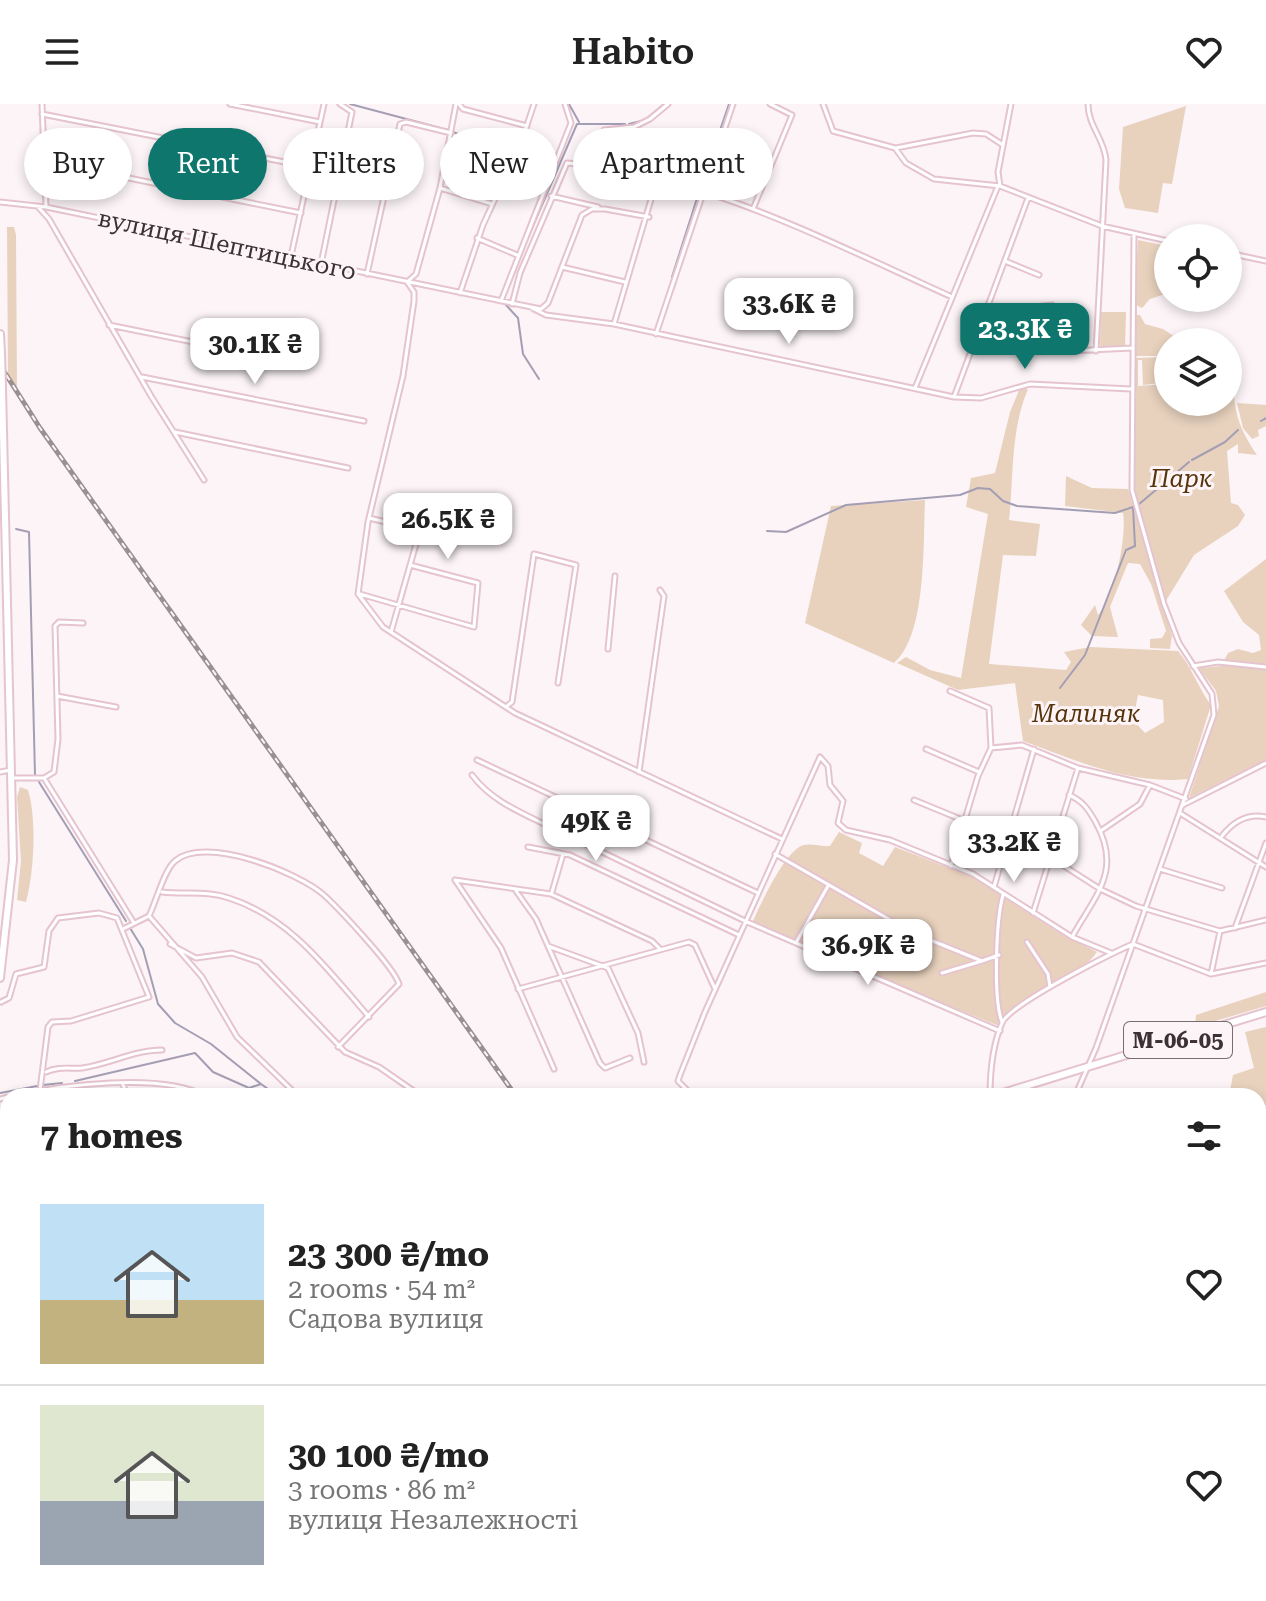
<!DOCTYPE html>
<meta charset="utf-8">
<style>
:root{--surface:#fff;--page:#f6f6f6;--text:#222;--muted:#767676;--line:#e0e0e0;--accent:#0f766e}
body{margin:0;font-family:"Roboto Serif",serif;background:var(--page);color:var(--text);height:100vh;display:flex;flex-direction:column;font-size:30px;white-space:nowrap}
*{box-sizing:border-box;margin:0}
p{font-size:26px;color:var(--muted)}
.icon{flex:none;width:44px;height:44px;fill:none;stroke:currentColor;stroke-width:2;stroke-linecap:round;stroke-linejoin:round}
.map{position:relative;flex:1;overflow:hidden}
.side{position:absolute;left:0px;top:984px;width:1266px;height:514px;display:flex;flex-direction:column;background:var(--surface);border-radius:24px 24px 0 0;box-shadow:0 4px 12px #0003}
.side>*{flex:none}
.top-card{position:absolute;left:24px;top:24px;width:800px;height:72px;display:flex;gap:16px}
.fabs{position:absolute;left:1154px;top:120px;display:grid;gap:16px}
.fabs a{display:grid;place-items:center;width:88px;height:88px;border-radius:50%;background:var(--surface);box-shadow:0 4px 12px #0003;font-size:40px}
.price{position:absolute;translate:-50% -68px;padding:0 18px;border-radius:16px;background:#fff;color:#222;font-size:26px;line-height:52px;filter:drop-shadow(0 2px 4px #0008)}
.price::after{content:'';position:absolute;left:50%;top:48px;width:24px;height:18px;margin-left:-12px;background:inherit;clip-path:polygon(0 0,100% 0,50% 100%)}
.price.current{background:var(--accent);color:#fff}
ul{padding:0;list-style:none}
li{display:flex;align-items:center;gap:24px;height:200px;padding:0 40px}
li+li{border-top:2px solid var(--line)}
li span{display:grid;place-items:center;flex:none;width:224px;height:160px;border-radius:0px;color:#555}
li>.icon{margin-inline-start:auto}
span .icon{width:96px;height:96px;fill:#fffc;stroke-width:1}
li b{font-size:34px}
h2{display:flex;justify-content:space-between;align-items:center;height:96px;padding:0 40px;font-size:34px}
.tag{padding:0 28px;border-radius:36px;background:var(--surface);box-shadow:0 4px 12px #0003;font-size:28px;line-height:72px}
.tag.current{background:var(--accent);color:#fff}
header{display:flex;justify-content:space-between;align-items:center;height:104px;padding:0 40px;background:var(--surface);font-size:36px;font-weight:600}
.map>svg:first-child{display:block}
</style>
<header><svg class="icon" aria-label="menu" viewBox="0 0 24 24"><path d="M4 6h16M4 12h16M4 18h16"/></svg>Habito<svg class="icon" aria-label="heart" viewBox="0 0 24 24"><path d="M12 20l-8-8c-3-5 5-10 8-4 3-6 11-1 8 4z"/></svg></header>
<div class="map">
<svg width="1266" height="1497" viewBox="0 0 1266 1497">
<rect width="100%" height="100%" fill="#fcf4f7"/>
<path fill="#e8d2be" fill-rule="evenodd" d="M1186,2l-14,78 -9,-1 -5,30 -33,-5 -6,-19 4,-62z
M7,123h7l2,8 1,154 -9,-14z
M1138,136l30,6v47l-18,6 -8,9 -8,-4z
M1101,208h25l-1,36 -21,1 -4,-4z
M1135,211h5l5,9 18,5 20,13h-15v14h-33z
M1168,253v25l-25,3 -1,-25h-4v26l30,-2v18h60v-19h6c-1,30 7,48 23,72l-19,-2v-9l-11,7 4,52 7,2 7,10 -7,11 -44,29 -30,49 -32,-114 2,-132z
M1020,284l8,1c-18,43 -14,86 -19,131l31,4 -4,32 -33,-1 -14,109 77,6 5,-8 -7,-10 26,-5 88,4c15,18 19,35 33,54l-23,74c-58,6 -111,-18 -165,-38l-8,-58 -57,7 -61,-27 9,-6 24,13 31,8 27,-164 -22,-7 5,-29 24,-5 15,-61zM1138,591l25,5 1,22 -19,11 -12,-13z
M1237,299l29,2v21l-8,4 1,6 -7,3 -9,-11z
M1066,372l26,12 36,1 44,147 -2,13 -20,-1v-9l12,-1 4,-7 -15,-47 -11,-20 -12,-1 -18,44 8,30 -26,-1 -11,-11 14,-20 3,10c17,-18 29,-80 25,-102l-58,-7z
M925,396c-2,43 2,135 -31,163l-89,-40 26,-117z
M1266,455v201l-77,38 30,-92 -3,-15 -17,-23 22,-2 7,-13 10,-4 15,4 8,-3 -2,-15 -16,-13 -19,-31z
M20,683l8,3c9,29 6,83 -2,112l-9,-2 4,-39 -4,-64z
M839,728l23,11 -3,10 24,13 12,-19 78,30 83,54 41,21c-24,34 -78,36 -98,74l-248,-101c8,-17 34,-76 53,-80 8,-2 18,2 26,1z
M1266,888v14l-71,21 1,-12z
M1266,923v78h-8v-9h-29l4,-21 21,-7 -9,-36z"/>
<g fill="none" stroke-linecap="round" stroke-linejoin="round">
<path stroke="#a39eb4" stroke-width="2" d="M350,0l98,26
M569,0l10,18
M629,20l16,-4 19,-16
M453,28l103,39
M701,82l28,-82
M520,152l57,-132h48
M672,173l27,-85
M505,200l13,14 5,36 16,25
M1261,317l5,-3
M1192,356l33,-18 13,-12
M1138,401l51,-43
M16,425l13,3 6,243
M767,427l19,1 60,-27 114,-10 18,-7 12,1 13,12 14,5 98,7 18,-6 2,39 -9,4 -41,105 -25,33
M39,678l87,139
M130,824l13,21 15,55 17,19 36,21 50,40
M75,977l120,-28 18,19 36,16 12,-4 17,12
M43,981l19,-2
M0,989l37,-7
M824,1490l9,7"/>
<defs>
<path id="minor" d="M42,0l4,103
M230,0l90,18
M459,0l4,5 64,17
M823,0l10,27 62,17 11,15 28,16 66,7 102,40 66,15
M1088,0c0,22 16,34 18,56l-10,191
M42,10l268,53
M448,43l61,19
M896,44l77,-15 13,1 17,11
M45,57l256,52
M592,60l12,-34 30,-3 16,-8 18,-15
M1000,82l-2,-14 13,-68
M440,84l52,16
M551,92l47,11
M0,98l46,5 495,102 7,-6 34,-88 10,-6h13
M39,104l10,11 102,177 53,84
M605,105l44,8
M753,105l39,-94 -22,-11
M477,134l40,17
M1228,149l38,8
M291,152l33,-152
M1005,157l34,14
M321,160l31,-152 -12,-8
M562,163l63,15
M367,170l33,-150 6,-2 45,11
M407,178l7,10v9l-11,75 -35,146 -10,72 25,33 132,86 267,126
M407,178l9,-8 24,-86 16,-84
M460,189l23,-68 39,-85 12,-36
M501,197l70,-178 -6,-19
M512,200l8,-31 47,-110c135,11 263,79 385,134
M988,200l19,6 45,-5
M532,204l14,7 68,9 340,73 27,1 49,-14 101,5
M614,220l49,-165 27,-27
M109,221l193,39
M656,230l77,-230
M1069,247l63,-3
M142,273l222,44
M915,284l83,-202
M954,293l74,-199
M175,328l173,36
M369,414l72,17 49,4
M360,490l114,33 4,-44 -68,-18
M391,528l29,-102
M608,545l7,-73
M1193,562l25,-4 48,5
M950,587l39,17 2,40 -13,28 -27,90
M57,592l59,11
M507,602l5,-4 22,-148 42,11 -18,118
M991,644l31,-3 56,23 72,17 36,14
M926,645l53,23
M477,656l281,133
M0,668l11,-2
M639,668l25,-176 -4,-6
M472,671c17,23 43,35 68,47l205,99 255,110
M12,674h32l10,-6 4,-33 -3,-113 4,-4 24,1
M44,674l90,145
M1069,691c14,6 19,14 26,26 28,49 1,73 -23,116
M914,696l95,39
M1183,701l83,-42
M1180,709l86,54
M1102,726l38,-26 10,-19
M1011,728l89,57 36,17 84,25 46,-11
M1222,732c11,-14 25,-23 44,-19
M528,743l42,8 169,80
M775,750l138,79 69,28 17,-6
M1160,765l62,19
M455,776l96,14 101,47 8,8
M455,776l46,68 53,121
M994,783l40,-138
M516,787l20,28 64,144 5,5 25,-10
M162,788c22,3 45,-2 67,6 62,20 99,72 140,119
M552,788l11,-38
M1033,809l45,-145
M149,812c7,-14 15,-46 26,-55 30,-26 123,11 149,34 15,14 70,72 75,89l-61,63
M149,812l53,61 35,60 61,59
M1235,824l31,-85
M123,825l26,-13
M797,837l31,-55
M1027,838l21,32 2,13
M170,840l26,14 36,-5 27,9 86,90 34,15 42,29
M548,842l60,22 30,65 6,29
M942,869l40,-12
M1211,870l9,-43
M518,885l171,-47 6,3 20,44
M1,898l8,-4 7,-24 28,-7 5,-36 9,-13 41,-5 18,5 32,79 -78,24 -19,1 -4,5 -8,63
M1002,918c-9,-23 -6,-102 1,-127
M46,968c13,-6 23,-3 36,-4 28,-4 52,-18 80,-18
M123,981l5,11
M13,992c47,-11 150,-24 192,0
M693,992l-15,-15 2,-6 25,-63 115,-255 8,9 2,19 13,16 -5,22 8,7 44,10 83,34 99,63 39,16
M990,992c0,-22 3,-52 12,-73 8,-19 108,-69 131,-79l78,30 55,-11
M1075,992l21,-48 118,-333 -2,-21 -33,-51 -15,-39 -32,-114 2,-255
M0,995l8,-2
M0,1069l8,5
M7,1156h1
M0,1331l8,1
M0,1471l8,1
M942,1490l13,7
M1057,1490l13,7
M1131,1490l13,7
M687,1497l2,-7
M757,1497l3,-7
M924,1497l5,-7
M1254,1497l1,-7"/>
<path id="trunk" d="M0,230l1,19
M0,874l13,-118 -11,-472
M993,992l273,-84
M0,1278l8,36
M42,1490v7
M48,1490l1,7
M96,1497l8,-7"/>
</defs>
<use href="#minor" stroke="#e6c4cf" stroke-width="7"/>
<use href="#trunk" stroke="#e6c4cf" stroke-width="10"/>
<use href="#minor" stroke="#fff" stroke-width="3"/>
<use href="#trunk" stroke="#fff" stroke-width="6"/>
<defs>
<path id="rail" d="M0,261l40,63 476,668
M1258,1340l8,-2
M574,1490l18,7
M798,1497l4,-7"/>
</defs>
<use href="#rail" stroke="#9a8f93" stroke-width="5"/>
<use href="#rail" stroke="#fcf4f7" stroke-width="2" stroke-dasharray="6" stroke-linecap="butt"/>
<defs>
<path id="trunk-bridge" d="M1,249l1,35"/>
</defs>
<use href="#trunk-bridge" stroke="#e6c4cf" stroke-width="10" stroke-linecap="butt"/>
<use href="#trunk-bridge" stroke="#fff" stroke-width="6"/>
</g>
<g text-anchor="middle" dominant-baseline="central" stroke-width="6" stroke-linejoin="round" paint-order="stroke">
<rect fill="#fcf4f7" stroke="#776c6f" stroke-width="2" x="1124" y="918" width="108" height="36" rx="6"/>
<g font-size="22" font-weight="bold" fill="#3e3135">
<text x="1178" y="936">М-06-05</text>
</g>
<g font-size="24" fill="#3e3135" stroke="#fcf4f7">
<text transform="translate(227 141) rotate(12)">вулиця Шептицького</text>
</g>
<g font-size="24" font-style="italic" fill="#57330b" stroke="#fcf4f7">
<text x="1181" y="375">Парк</text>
<text x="1086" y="610">Малиняк</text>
</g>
</g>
</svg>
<div class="fabs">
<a><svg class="icon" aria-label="locate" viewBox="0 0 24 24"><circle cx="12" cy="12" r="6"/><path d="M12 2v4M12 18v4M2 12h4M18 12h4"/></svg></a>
<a><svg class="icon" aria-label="layers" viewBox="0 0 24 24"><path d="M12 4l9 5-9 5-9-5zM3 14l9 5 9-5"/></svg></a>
</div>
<b class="price" style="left:789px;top:242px">33.6K ₴</b>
<b class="price current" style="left:1025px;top:267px">23.3K ₴</b>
<b class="price" style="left:255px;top:282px">30.1K ₴</b>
<b class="price" style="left:448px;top:457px">26.5K ₴</b>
<b class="price" style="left:596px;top:759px">49K ₴</b>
<b class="price" style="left:1014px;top:780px">33.2K ₴</b>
<b class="price" style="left:868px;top:883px">36.9K ₴</b>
<div class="top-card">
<a class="tag">Buy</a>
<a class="tag current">Rent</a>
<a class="tag">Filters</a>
<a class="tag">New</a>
<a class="tag">Apartment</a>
</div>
<section class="side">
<h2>7 homes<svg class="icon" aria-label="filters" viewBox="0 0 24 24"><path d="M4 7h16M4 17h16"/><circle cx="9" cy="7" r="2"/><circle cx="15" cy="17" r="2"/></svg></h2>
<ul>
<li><span style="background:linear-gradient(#bfe0f5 60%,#c2b280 0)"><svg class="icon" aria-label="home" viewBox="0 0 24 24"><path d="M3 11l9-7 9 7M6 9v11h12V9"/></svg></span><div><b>23 300 ₴/mo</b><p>2 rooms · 54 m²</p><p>Садова вулиця</p></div><svg class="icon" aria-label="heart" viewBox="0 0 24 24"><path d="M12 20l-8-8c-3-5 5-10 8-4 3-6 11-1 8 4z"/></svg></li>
<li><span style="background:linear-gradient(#dfe7d0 60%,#9aa5b1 0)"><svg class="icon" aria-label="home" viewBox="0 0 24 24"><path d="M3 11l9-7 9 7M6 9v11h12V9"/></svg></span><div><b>30 100 ₴/mo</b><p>3 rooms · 86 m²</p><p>вулиця Незалежності</p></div><svg class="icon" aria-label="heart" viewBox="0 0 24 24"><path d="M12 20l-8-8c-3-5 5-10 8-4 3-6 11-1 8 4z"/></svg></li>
</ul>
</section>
</div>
